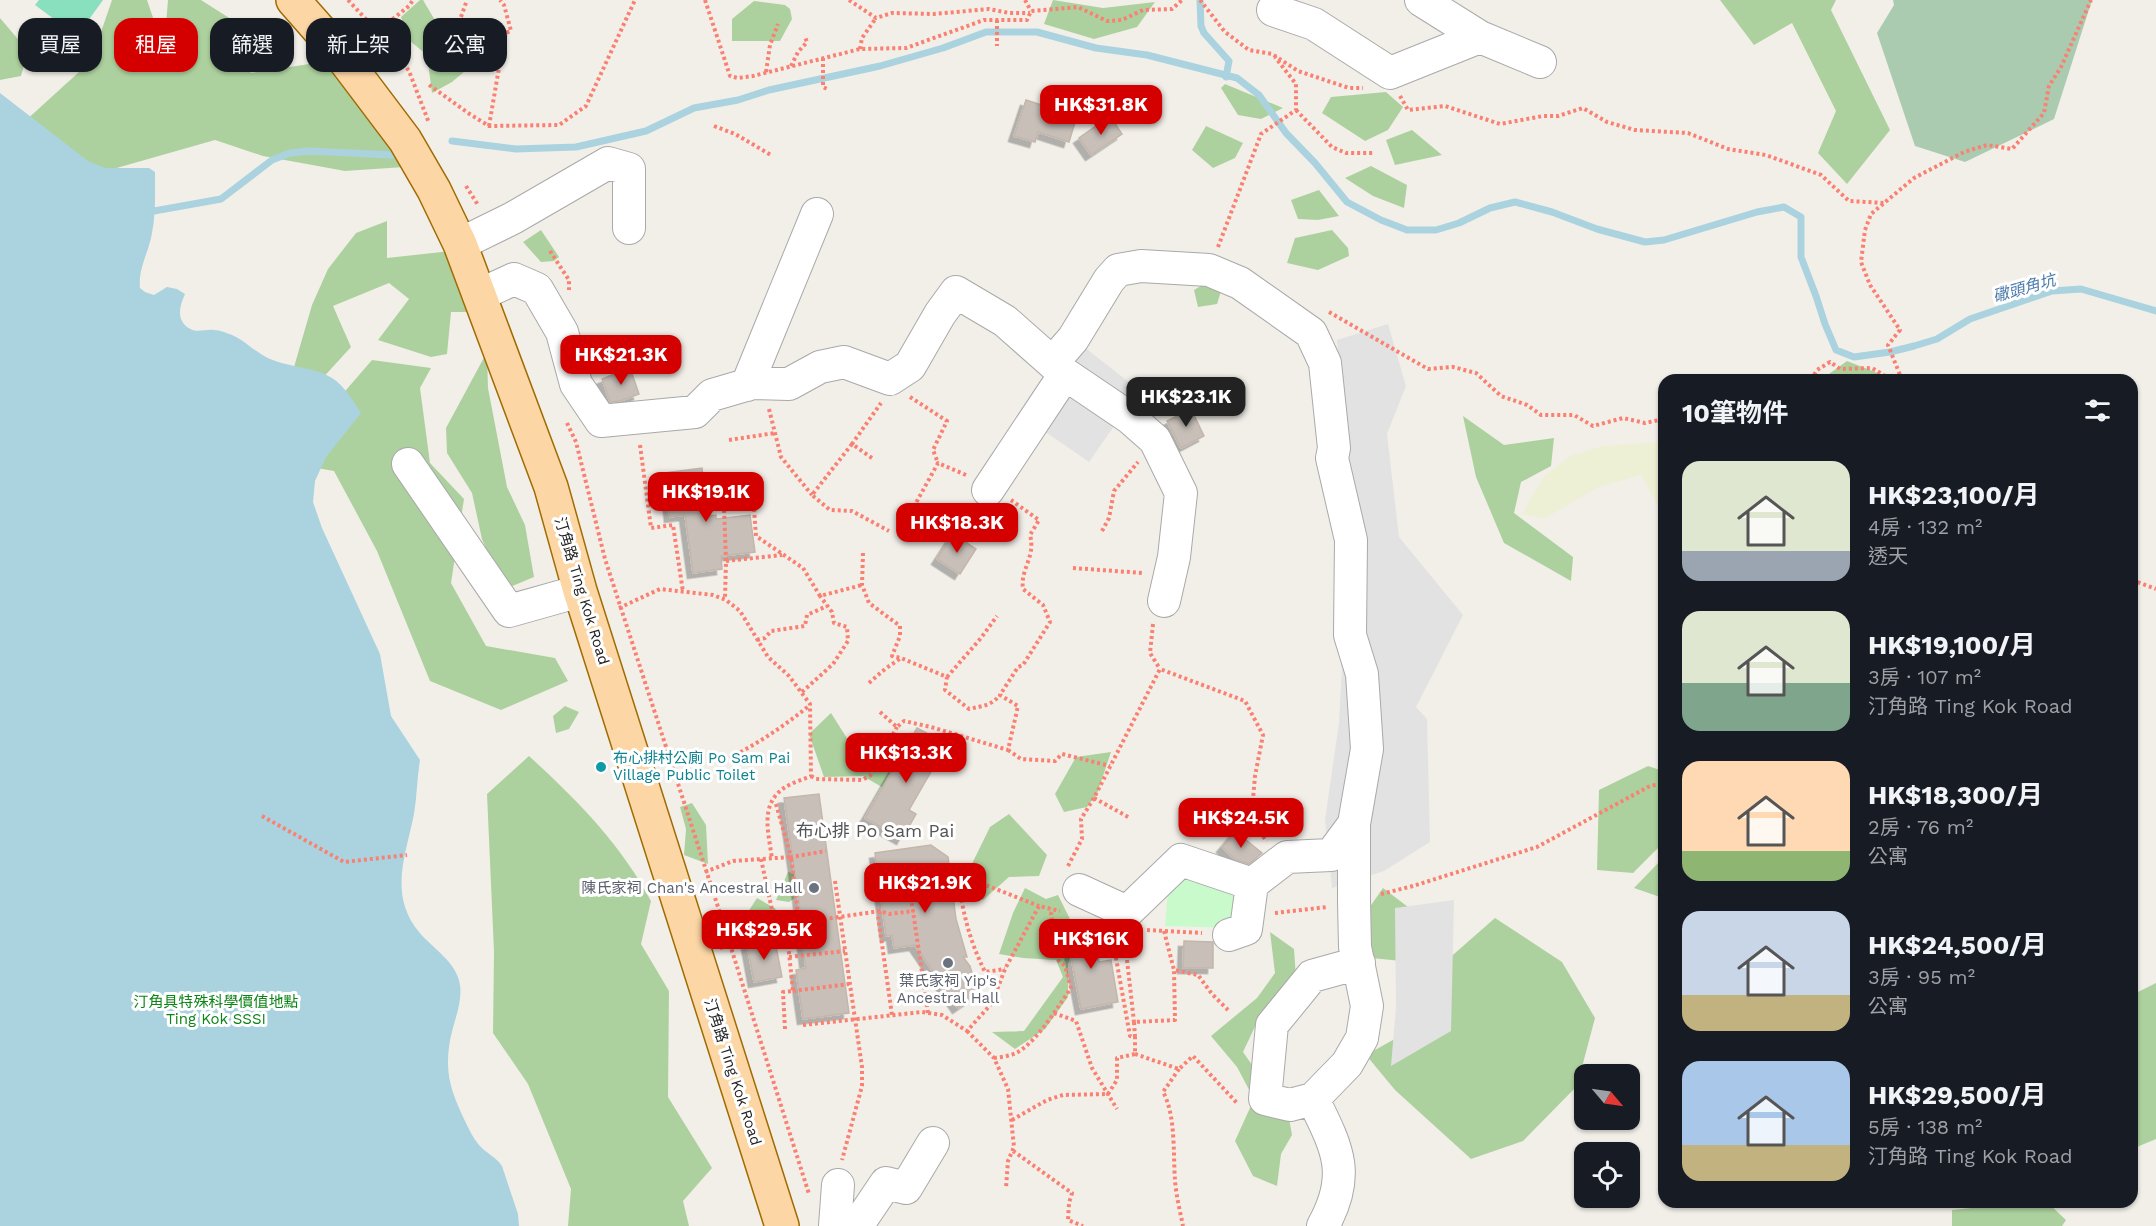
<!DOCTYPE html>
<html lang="zh-TW">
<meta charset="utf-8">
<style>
:root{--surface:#171b24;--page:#242831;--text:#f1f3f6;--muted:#9ea1a6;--accent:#d40000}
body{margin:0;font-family:"Work Sans","Noto Sans TC",sans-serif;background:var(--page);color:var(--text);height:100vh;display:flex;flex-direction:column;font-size:22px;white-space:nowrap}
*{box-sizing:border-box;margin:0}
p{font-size:20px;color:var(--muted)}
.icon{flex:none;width:33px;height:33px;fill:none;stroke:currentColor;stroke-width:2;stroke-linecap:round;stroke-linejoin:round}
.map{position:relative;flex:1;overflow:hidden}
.panel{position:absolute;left:1658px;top:374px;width:480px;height:834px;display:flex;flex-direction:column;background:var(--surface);border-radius:18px;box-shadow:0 2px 4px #0004}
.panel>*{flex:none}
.top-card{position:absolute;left:18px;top:18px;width:570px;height:54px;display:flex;gap:12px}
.needle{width:39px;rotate:119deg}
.buttons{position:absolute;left:1574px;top:1064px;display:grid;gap:12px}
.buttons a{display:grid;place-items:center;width:66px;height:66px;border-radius:12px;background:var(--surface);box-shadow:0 2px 4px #0004;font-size:30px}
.price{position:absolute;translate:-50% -51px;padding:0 14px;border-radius:12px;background:var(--accent);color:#fff;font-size:20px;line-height:39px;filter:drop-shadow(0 2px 3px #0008)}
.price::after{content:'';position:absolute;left:50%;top:36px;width:18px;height:14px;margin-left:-9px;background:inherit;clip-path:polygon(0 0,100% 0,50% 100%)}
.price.selected{background:#222;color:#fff}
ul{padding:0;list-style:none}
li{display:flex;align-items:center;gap:18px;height:150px;padding:0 24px}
li span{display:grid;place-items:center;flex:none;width:168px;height:120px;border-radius:18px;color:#555}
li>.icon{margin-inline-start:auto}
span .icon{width:72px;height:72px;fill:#fffc;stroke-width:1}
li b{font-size:26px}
h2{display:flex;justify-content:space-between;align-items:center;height:72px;padding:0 24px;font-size:26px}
.chip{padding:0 21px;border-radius:18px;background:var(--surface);box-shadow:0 2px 4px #0004;font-size:21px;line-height:54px}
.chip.selected{background:var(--accent);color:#fff}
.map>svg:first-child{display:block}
</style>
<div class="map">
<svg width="2156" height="1226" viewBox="0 0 2156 1226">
<defs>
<filter id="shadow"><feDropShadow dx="-5.5" dy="5.5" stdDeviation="0" flood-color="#0004"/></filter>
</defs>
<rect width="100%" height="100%" fill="#f2efe9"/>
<path fill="#eef0d5" d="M1657,442l7,10 -1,56 -3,2 -19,-35 -42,12 -55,32 -22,-5 22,-38 26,-20 33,-10z"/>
<path fill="#add19e" d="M112,0h35l17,50 4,-50h33l33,21 -6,16 8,8 -1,7 16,21 84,-13 69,107 -59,4 -82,-15 -48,-16 -123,35 -69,-52 68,-62z
M420,0h3l42,71 -13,11 -20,11 -5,-38 -17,-14 -9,-24z
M1053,0l50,8 52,-6 -18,25 -43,12 -50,-15z
M1720,0h116l-5,10 59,120 -43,54 -29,-31 18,-42 -44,-88 -38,22z
M754,1l31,4 5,4 2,10 -12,22h-48v-22z
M0,18l28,33 -7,25 -21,4z
M1225,84l58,24 -22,11 -23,-4 -17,-27z
M1386,92l17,15 -15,23 -23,11 -43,-28 9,-16z
M1206,126l37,17 -8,15 -22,10 -21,-18z
M1412,130l30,25 -47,10 -9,-25z
M1371,166l36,19 -3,23 -31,-12 -28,-18z
M1319,190l20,26 -21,4 -20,-1 -7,-19z
M387,221v37l64,-7 26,61h-26l-4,42 -16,3 -53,-17 31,-41 -20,-16 -56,23 18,41 -32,35 21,15 32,-37 59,8 -11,20 10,75 34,36 -13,84 35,63 69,12 13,23 -67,29 -71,-29 -53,-130 -43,-80 -29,-5 -11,-99 18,-62 16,-36 28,-36z
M541,230l18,27 -5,4 -13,1 -18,-20z
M1332,230l16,18 1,8 -31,14 -31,-7 8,-25z
M1209,281l13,7 -5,16 -19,3 -4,-17z
M487,352l1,36 19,99 18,38 9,52 -24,10 -12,-9 -16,-39 -10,-46 -25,-40 -1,-25z
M1847,361l46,18h-71z
M1463,416l41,29 50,-7 -3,28 -30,16 -7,31 59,44 -2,24 -67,-38 -28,-66z
M565,706l14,6 -10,17 -13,4 -3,-17z
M831,713l19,30 9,7 8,-9 40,52 10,5 -8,5 -46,-27 -39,1 -15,-43z
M1111,752l-14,42 -10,13 -23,5 -9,-18 21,-37z
M529,756c47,43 92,88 122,145l-10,43 28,47 -1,106 44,71 -29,33 6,25h-121l3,-37 -43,-105 -35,-51 1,-81 -7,-158z
M1648,766l15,5v72l-30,30 -36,-3 2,-80z
M692,803l14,22 2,39 -24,-9 2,-26 -6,-22z
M1009,814l38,41 -8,21 -30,1 -26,23 -22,-14 29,-59z
M1663,858v40l-29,-10z
M788,872l20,4 -3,15 -16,11 -13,-2z
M1025,888l21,11 12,-4 21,42 -11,27v33l-23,32 -30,20 -23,-17 32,-1 39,-54 -7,-17 -33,-2 -24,-4 14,-41z
M1383,888l29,22 10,53 -51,-5 -11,-37z
M757,898l19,11 -12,16 -14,6 -2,-19z
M1495,918l67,44 33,56 -18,68 -54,55 -52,18 -76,-69 -29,-35 61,-34 11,-53z
M1270,932l24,17 2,29 -36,38 -17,36 46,66 3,17 -11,19 -4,32 -24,-10 -18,-35 19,-42 -17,-32 -26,-31 46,-38 18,-25z
M2156,983v156l-24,10v-154z
M2031,1202h16l19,18 -4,6h-110v-16z"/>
<path fill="#aacbaf" d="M1893,0h199l-38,119 -89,43 -50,-16 -38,-113 17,-28z"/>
<path fill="#c8facc" d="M1170,865l67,20v43l-72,-2z"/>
<path fill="#88e0be" d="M39,0h64l-26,36 -42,-31z"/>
<path fill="#e2e2e2" d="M1388,324l18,62 -19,48 12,103 64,78 -47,92 11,12 3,123 -46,29 -52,17 -7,-68 14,-97 3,-54 -5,-31 15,-150 -9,-76 -6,-72z
M1079,343l60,47 -50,72 -62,-43z
M1454,900l-3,131 -60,35 5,-59 -1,-99z"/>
<path fill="#aad3df" d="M0,93l88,68 17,7h44l6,4c0,20 1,42 -3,61 -3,19 -14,35 -12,55l5,4 9,3 13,-8 10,2 8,5c-5,11 -9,24 2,33 9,7 17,2 27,3 5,0 13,3 18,5 12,5 22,16 34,22 21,11 47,9 66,21 13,8 21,23 29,35l-35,44 -11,24 -2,21 9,26 58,126 11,62 29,44c-3,18 -3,36 -6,54 -8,41 -26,80 5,118 13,16 38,30 41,53 3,20 -9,42 -11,62 -4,30 4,48 16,74 4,8 8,17 14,24 7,8 17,12 23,21l16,48 1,12h-519z"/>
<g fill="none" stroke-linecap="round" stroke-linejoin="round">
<path stroke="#aad3df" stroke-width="7" d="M1200,0l1,26 3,7 25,28 -3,16
M452,141l64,8 60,-2 70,-16 48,-23 44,-8 31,-10 111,-24 63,-18 43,-16h51l59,16 51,7 90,23 22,17 27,38 29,30 32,39 34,18 26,10h29l23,-7 31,-15 25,-6 37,10 45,17 48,13 19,-2 93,-28 27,-5 17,10v40l15,39 9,28 11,26 18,7 36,-5 24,-6 23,-7 33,-20 82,-28 29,-2 75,22
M154,211l67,-12 51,-39 18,-7 19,-2 83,4"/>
</g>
<path fill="#c7bfb8" stroke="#c4b6ab" stroke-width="1.5" filter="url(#shadow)" d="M1060,99l20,7 -11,36 -31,-10 -3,10 -21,-6 12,-36 31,10z
M1110,116l12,18 -31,21 -12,-17z
M630,368l9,26 -19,7 -10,1 -8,-23z
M1191,409l13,27 -23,12 -14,-27z
M702,468l6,48 8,-1v4l34,-4 5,37 -34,4 1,13 -29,4 -8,-58 -15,2 -5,-44z
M953,534l23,15 -16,25 -23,-15z
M917,728l30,16 -38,66 7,4 -14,25 -37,-21z
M819,794l30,219 -46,6 -7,-49 10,-2 -4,-31h2l-20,-139z
M1235,831l27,22 -13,11 -13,-4 -14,-13z
M931,845l17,12 8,62 11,38h-4l7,9 8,28 -20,14 -43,-63 -21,3 -2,-13 -6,1 -11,-83z
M1092,925l7,37 12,-2 7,42 -37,7 -15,-79z
M769,940v2l6,-1 7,36 -28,5 -7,-38z
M1184,941l29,1v26h-30z"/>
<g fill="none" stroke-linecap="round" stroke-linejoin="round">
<defs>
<path id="minor" d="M1421,0l59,37 60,25
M1273,10l41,14 76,49 90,-36
M460,244l53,-26 95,-55 21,6v59
M479,295l35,-16 23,10 25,43 14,52 25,37 94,-9 17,-17 41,-12 36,1 31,-17 24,-5 46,17 20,-13 30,-52 16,-22 49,29 60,53 65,44 25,22 26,53 -7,64 -10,44
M1053,362l20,-23 36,-59 9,-10 23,-4 68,4 31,13 71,50 14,30 9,85 -2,10 19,82 -1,95 12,39 5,75 -13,75v77l1,46 12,59 -5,32 -15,26 -34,35c24,49 39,75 10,127
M747,385l70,-171
M408,464l101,147 71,-20
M988,490l77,-116
M1079,890l48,22 54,-52 71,24
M1229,935l17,-6 6,-45 35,-27 44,-2 23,-31
M1313,1099l-23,6 -25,-6 7,-74 40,-49 47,-13
M835,1226l3,-41
M853,1226l8,-6 25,-37 20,5 27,-45"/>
<path id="major" d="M293,0l44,50 25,33 43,57 29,50 26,54 91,243 29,104 202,635"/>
</defs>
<use href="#minor" stroke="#a9a9a9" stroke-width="34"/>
<use href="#major" stroke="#a06b00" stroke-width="36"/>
<path stroke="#fa8072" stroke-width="4" stroke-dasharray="3 3" stroke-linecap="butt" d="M348,0l44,47 17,24 20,52
M705,0l25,76 8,2 15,-2 107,-27 46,-1 78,-28h43l4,-9 47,-4 29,14 15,-1 21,-10 29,-1 10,-9
M849,0l27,18 16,-5 42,1 55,-5 20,4h21
M1025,0l6,11
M1200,0l25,32 24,18 23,4 26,17 51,17h14
M461,17l6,-17
M997,20v26
M369,38l40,-32 4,-6
M860,49l2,-11 14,-20
M823,58v29l4,2
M791,66l7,-14 9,-10 -2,-5
M766,72l4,-27 8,-21
M429,85l39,28 21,13 70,-1 27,-19 49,-106
M1400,96l8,14 37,-4 55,18 43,-8h15l25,-8 24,14 28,8 53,3 40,16 38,6 55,20 28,26 36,2
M1296,110l36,37 14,6h28
M489,126l16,-93 6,-2 -7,-26 -4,-5
M714,126l21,8 36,21
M466,186l12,19
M1218,247l43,-113 35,-24v-26l-21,-27
M550,251l19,29v10
M1329,312l99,57 25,-2 23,6 25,23 26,9 14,10h33l19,11 30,-8 22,5 19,-4
M1811,380l6,-10 13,-8 10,7 32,-1 20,12
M1902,380l-14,-35 12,-15 -30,-45 -9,-23 4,-32 6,-16 43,-36 50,-26 23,-7 25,4 32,-36 5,-27 12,-19 30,-67
M910,397l37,24 -14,29 5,13
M769,409l12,48 31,38
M567,423l9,19 29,117 114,351 90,284
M729,440l46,-7
M852,444l-40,51 18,15 22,1 37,20
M640,445l11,83 22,-3 10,67
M872,458l-20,-14 29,-41
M966,475l-28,-12 -26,47 23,13 25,4 12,-16
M724,507l30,2 2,27 47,32 17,28 42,-11
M709,509l15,-2 2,54 -1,38
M1102,531l7,-13 5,-27 24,-29
M863,553l-1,32 7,18 31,23v10l-8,20 9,2
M726,561l56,-6
M1073,568l70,5
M2132,580l24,9
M619,608l41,-19 53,6 13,5 14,11 28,46 21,19 21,28 1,72c-9,4 -20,7 -27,12 -25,17 -15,46 -12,71
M1153,624l-3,29 10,16
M757,640l8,-2 6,-7 34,-5 2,-11 20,-9
M947,677l34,-39 16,-22
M869,683l16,-14 16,-11 46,19 -2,13 24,19c13,-3 22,-3 31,-14
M802,692l31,-28 15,-23 -1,-14 -13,-4 -2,-11 -12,-16
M880,712l17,15 7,-6 27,6 77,23 10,-44 -18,-11 18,-28 5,-2 27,-43 -7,-17 -20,-16c-3,-20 13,-32 7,-54l9,-15 -28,-20
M1008,750l13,9 34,2 7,-7 48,12
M719,763c32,-15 63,-35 91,-58
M811,776l5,3 46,1 8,-4 27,-49
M1094,798l36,20
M776,804l15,53 35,-6
M262,816l82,46 63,-7
M761,859l15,69
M1068,866l14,-27 -1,-20 13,-21 66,-129 85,32 18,34 -8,41 -4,46 16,19
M705,872l28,-11 58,-4 8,65
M957,876c7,39 11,61 28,96l20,-3
M835,881l27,186v19l-20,74
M1381,894l32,-8 124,-39 113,-61 14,-3
M880,911l-2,5 14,99
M1275,913l52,-6
M1147,930l55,3
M1164,931l10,39
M720,948l71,-24 89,-13 9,3 25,-3
M789,957l56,-6
M1127,960l7,62
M793,991l56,-7
M928,1013l-19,-129 48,-8 16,4 66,26
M1054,1013l22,8 16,47 25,41
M803,1025l119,-13 20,3 25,16 25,-28 13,-34 34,-63 21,5
M785,1029l-2,-37 10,-1 -7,-66
M967,1031l27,27 14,31 6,58 -6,14 -2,27
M1135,1037l-1,-15 41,-2 -1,-50 24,5 14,19 16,16
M1135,1054l44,15 14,-13 44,47
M994,1058c8,-1 17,-2 24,-6 20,-12 39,-44 53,-64l-6,-22 -6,-5 -8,-47 2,-5
M1179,1069l-16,23c13,23 10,62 12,88 1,15 5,31 8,46
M1012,1120l35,-20 16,-5 45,-1 9,-14v-22l18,-4v-17l-5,-1 -18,-100
M1013,1151l59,42 -3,10 -1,17 15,6"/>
<use href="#minor" stroke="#fff" stroke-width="32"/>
<use href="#major" stroke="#fcd6a4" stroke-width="33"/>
</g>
<circle fill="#0f9aa8" stroke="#fff" stroke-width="2" cx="601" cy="767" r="6"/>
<g fill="#6b7280" stroke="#fff" stroke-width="2">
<circle cx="814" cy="888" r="6"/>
<circle cx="948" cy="963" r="6"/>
</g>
<g text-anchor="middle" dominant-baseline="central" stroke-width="6" stroke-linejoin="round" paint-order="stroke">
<g font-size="15" fill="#222" stroke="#fff">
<text transform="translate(582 591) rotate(73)">汀角路 Ting Kok Road</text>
<text transform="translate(733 1072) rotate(72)">汀角路 Ting Kok Road</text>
</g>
<g font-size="15" fill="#0d838f" stroke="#fff" text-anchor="start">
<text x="613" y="758">布心排村公廁 Po Sam Pai<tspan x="613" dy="17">Village Public Toilet</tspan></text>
</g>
<g font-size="15" fill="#5b616d" stroke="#fff" text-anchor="end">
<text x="802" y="888">陳氏家祠 Chan's Ancestral Hall</text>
<text x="948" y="981" text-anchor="middle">葉氏家祠 Yip's<tspan x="948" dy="17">Ancestral Hall</tspan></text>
</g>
<g font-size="15" fill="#0c8416" stroke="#fff">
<text x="216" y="1002">汀角具特殊科學價值地點<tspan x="216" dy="17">Ting Kok SSSI</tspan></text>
</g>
<g font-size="16" font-style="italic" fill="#4a7aab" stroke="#fff">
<text transform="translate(2024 288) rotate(-16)">䃟頭角坑</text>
</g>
<g font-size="18" fill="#555" stroke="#fff">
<text x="875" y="830">布心排 Po Sam Pai</text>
</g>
</g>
</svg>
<div class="buttons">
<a><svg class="needle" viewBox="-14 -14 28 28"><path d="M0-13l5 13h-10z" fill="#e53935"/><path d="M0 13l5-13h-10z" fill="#9ea1a6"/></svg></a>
<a><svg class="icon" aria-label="locate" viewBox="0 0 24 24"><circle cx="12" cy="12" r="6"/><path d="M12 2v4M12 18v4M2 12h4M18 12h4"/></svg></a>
</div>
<b class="price" style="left:1101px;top:136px">HK$31.8K</b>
<b class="price" style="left:621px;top:386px">HK$21.3K</b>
<b class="price selected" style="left:1186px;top:428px">HK$23.1K</b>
<b class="price" style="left:706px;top:523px">HK$19.1K</b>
<b class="price" style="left:957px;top:554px">HK$18.3K</b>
<b class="price" style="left:906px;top:784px">HK$13.3K</b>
<b class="price" style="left:1241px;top:849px">HK$24.5K</b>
<b class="price" style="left:925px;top:914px">HK$21.9K</b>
<b class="price" style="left:764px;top:961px">HK$29.5K</b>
<b class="price" style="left:1091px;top:970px">HK$16K</b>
<div class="top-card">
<a class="chip">買屋</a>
<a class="chip selected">租屋</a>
<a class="chip">篩選</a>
<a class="chip">新上架</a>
<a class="chip">公寓</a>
</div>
<section class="panel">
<h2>10筆物件<svg class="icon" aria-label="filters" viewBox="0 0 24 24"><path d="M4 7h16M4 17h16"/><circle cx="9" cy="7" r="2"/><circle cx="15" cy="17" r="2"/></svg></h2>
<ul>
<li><span style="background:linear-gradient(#dfe7d0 75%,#9aa5b1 0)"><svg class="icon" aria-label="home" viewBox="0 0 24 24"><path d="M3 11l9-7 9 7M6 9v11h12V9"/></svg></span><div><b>HK$23,100/月</b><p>4房 · 132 m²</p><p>透天</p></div></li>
<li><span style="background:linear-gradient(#dfe7d0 60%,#7fa58c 0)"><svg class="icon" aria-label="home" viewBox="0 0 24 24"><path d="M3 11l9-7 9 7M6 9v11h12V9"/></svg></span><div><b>HK$19,100/月</b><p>3房 · 107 m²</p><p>汀角路 Ting Kok Road</p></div></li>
<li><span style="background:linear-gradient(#ffd9b3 75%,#8fb573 0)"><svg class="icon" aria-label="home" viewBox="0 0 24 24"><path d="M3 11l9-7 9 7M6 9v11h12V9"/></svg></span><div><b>HK$18,300/月</b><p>2房 · 76 m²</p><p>公寓</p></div></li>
<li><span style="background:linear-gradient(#c9d6e8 70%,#c2b280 0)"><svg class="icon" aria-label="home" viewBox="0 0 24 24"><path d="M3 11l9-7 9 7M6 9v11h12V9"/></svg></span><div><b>HK$24,500/月</b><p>3房 · 95 m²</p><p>公寓</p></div></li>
<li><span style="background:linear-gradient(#a9c7e8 70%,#c2b280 0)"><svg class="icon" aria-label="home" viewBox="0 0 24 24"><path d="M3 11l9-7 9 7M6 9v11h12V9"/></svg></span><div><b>HK$29,500/月</b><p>5房 · 138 m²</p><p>汀角路 Ting Kok Road</p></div></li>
</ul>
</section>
</div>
